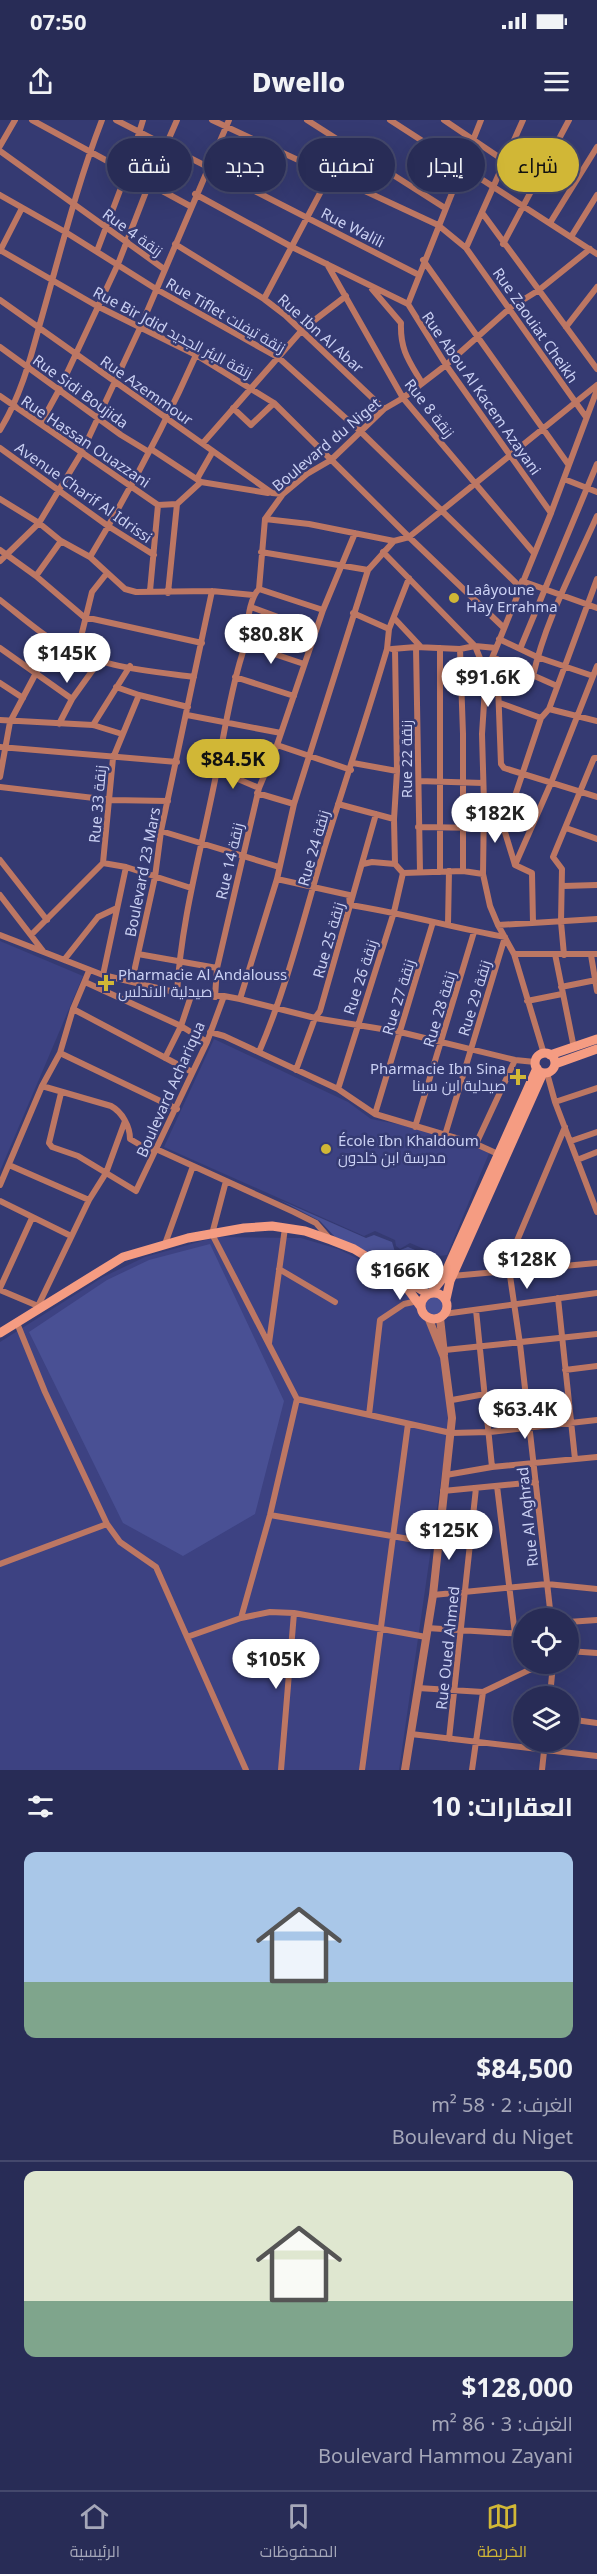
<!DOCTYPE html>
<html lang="ar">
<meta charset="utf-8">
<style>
:root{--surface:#282c56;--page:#343860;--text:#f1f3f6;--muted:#a5a7b9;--line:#44486c;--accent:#d1b736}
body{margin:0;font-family:"Noto Sans",Cairo,sans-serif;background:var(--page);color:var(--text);direction:rtl;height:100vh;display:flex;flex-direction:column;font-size:22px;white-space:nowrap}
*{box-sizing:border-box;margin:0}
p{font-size:20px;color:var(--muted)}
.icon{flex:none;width:33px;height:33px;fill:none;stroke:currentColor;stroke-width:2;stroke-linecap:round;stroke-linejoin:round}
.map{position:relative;height:1650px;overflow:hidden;direction:ltr}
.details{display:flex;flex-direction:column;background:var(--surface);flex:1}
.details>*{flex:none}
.top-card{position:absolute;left:18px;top:18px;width:561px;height:54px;direction:rtl;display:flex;gap:12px}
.fabs{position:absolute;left:513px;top:1488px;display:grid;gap:12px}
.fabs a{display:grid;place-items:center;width:66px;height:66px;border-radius:50%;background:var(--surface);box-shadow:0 6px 24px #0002,0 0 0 2px var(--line);font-size:30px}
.price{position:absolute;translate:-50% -51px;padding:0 14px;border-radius:21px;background:#fff;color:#222;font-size:20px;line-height:39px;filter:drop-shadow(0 2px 3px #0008)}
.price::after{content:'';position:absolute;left:50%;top:36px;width:18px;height:14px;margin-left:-9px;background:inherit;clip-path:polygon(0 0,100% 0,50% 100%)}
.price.selected{background:var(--accent);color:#111}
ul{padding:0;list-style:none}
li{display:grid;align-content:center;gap:12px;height:318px;padding:0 24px}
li+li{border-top:2px solid var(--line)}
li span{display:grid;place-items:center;height:186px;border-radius:12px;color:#555}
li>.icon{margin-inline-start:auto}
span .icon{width:108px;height:108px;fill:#fffc;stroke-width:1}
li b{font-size:26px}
h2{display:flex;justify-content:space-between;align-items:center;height:72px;padding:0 24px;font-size:26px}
.tag{padding:0 21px;border-radius:27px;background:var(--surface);box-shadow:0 6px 24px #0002,0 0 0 2px var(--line);font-size:21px;line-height:54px}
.tag.selected{background:var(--accent);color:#111}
.status{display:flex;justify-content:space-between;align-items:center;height:42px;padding:0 30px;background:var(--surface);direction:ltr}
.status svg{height:16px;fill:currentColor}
header{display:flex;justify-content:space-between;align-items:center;height:78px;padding:0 24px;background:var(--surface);font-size:27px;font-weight:800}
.dock{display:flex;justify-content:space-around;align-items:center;height:84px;border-top:2px solid var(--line);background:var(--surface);font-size:16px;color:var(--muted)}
.dock a{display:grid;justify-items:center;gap:3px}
.dock .selected{color:var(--accent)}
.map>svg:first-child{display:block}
</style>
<div class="status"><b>07:50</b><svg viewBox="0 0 49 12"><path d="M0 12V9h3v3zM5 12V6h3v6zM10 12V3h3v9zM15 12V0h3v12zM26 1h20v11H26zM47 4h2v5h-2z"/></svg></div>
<header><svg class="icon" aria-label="menu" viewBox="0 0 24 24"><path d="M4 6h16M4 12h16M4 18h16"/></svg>Dwello<svg class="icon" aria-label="share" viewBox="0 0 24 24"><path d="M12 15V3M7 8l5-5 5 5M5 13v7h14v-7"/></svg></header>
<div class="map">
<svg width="597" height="1650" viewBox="0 0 597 1650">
<rect width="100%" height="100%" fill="#353a72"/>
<path fill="#3d4282" d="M0,821l83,35 -83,195z
M214,919l134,63 23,17 57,11 62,21 -43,104 -7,1 -30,-13 -10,6 -4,-3 -1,-6 -20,-9 -11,5 -200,-89z
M216,1117l85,1 37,11 39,19 32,27 21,33 11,31 6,37 1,35 -49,339h-399v-428l103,-65 42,-20z"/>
<path fill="#495094" d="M280,1080l86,38 8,-3 18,7 3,10 13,-5 26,11v12l6,4 -8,10 -14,2 -31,-25 -52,-24 -15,-16z
M210,1124l74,157 -29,113 -72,42 -60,-33 -94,-191 78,-52 42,-20z
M425 1186a9 9 0 1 1 18 0a9 9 0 1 1-18 0Z"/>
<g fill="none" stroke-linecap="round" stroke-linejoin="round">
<path stroke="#bd7763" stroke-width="6" d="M32,0l158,86
M116,0l303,155
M212,0l226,105 28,23 120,169
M307,0l138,88
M390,0l207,134
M444,0l93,63
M0,26l15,-26
M0,31l164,118
M195,74l97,53 116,57 38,61 105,148
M0,75l67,38 89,56 123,69 82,74 159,155
M483,94l114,155
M550,103l47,-76
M571,117l26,-42
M175,124l89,55 21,16 99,94
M503,124l66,-124
M466,128l57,-128
M0,130l97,56 99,49 78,48 135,134 94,90
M0,131l22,-43
M97,131l30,-79 16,-52
M423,140l145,204
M327,144l76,134 131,155
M372,169l29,34c-1,27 8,38 21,60
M264,179l82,-155
M0,180l272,193 11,1
M408,184l73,-184
M566,207l31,-40
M0,227l121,88 28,17
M0,276l158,109
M233,288l18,17 23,-22
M41,303l18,-33 59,-126 31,-80 28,-64
M0,310c20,-33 29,-66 39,-103 20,-69 37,-140 63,-207
M203,323l100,-114 43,-33
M0,328l108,78 46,29
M151,329l50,33 67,11
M197,359l16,-28
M564,359l33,13
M0,379l39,24 22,18 29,16 35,32 11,3 76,-1 41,4
M158,385l19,-1 24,-22
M265,399l44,5 85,17
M0,430l36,26 48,41 118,26
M261,432l107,18
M383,432l92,94 11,27
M90,437c39,-65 75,-132 106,-202
M0,441l39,-38 43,-71 58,-124 89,-208
M36,456l25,-35
M522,461l75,27
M259,469l64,21
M150,471l8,-86
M168,473l9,-89
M0,480c18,14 36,30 55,42 40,25 95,29 139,35
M251,487l65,24
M353,493l36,16
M394,498l27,29
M499,519l38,18 56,19
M245,524l59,20
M416,527l4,224
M0,528l72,51
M392,529l24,-2 44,2 15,-3 21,2
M460,529l3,85v137
M520,529l77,-185
M77,533l15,-61 15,-19
M494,538l63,28
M497,539l4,105 3,4 93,29
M533,556c12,-55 41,-108 64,-160
M235,557l59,19
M0,563l23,15
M116,567l23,8
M500,583l41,15
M549,589l48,12
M187,595l94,18
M0,600l93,5 29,9
M59,604l13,-25 28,-39
M93,605l37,-59
M277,625l74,25
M0,627l177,15
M353,643l44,8
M217,650l42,18
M0,657l10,-55 26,-49 20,-31
M419,661l64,2
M0,667l111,13 57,1
M257,673l37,11
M484,683l27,1
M338,684l56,15 1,45
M394,699l3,-48 -2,-122
M418,707l66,1
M566,708l31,11
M161,711l118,36
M0,740l47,60
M103,743l10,-105 26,-63 49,12
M103,743l23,4 65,21
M363,744l9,-2 23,2 8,9 60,-2 20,3
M515,745l36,-82 46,-117
M440,752v-224
M277,759l72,16 1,10c53,8 103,23 155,32l-60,198
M563,766l34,-1
M0,775l43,56
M533,803l-1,-50 -17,-8 -11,-36 37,-111 8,-9 48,-130
M448,804l1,-53
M498,805l99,-6
M0,815l103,40 88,21h33l16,3 75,19 85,14 115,28 20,2
M31,815l72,-72
M138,834l79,14
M514,834h83
M555,834l19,94
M564,835l-3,-33 1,-53 -9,-12 41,-99h3
M591,835l6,36
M64,840l34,-43 19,-9
M103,855l23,-108
M132,861l23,-104 6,-46 51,-240
M85,862l96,44 26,16
M561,867l35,-7
M177,873c4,-71 23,-139 37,-208 9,-43 15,-89 28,-130 6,-18 4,-53 17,-66l6,-70 18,-25 24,-20 24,-14 53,-51 19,-11 43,-33 64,-57 29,-18 51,-41
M215,877l2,-29 42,-180 18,-43 46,-135 32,-77
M240,879l37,-120 17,-75 74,-234 26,-29 15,-4 188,-152
M527,881l35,-7
M73,889l119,63
M210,912l14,4 114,53 37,25 101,30 22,10
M259,932c28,-65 44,-132 64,-199 21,-69 44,-136 64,-204l2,-20 20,-51
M60,933l117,56
M544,934l-30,-100 -16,-29 -8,-19 -7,-32 1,-71 -2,-69 4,-61 65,-160 46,-123
M165,938l16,-32 10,-30
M296,950l19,-52 5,-7 56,-197
M547,953l8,29 42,110
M42,966l69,20c11,6 19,20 19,33l17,10h9l138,63 22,11 13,15
M338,969l56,-177 9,-39
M61,973l-12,50 3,4 26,9 58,35 71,-149 17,-46
M555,982l42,-14
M375,994l58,-192
M415,1007l59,-195
M571,1021l26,-9
M476,1024l39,-84
M577,1040l20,-8
M9,1045l80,35
M226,1061l-14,53 85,165 -27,116 -29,103
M0,1065l42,-99 18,-33 13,-44 16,-38
M0,1081l71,35
M165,1124l28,-78
M279,1149l56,33
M452,1156l145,-13
M0,1168l32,-70
M0,1170l38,16
M558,1178l17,161
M40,1187l-2,-1 51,-106 17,-27 19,-52
M476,1190l16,157
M444,1194l153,-21
M17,1203l28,69 62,132 13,18 36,25 90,203
M269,1223l16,-115
M440,1228l5,2 152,-16
M565,1250l32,-4
M297,1279l154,34 39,-1 107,-12
M452,1280l33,-6
M369,1295l11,-95 24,-16 18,-4
M446,1355l46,-8 105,-10
M497,1366l18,148
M443,1371l93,-9
M270,1395l168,29
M0,1444l107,-40
M433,1475l114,-11 50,5
M551,1498l-31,-274 -12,-82 57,-135
M568,1502l29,-2
M427,1508l97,6
M187,1517l54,-19 29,-6 24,1 132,24
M568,1531l29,2
M418,1568l65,4 46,-22 24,-6
M550,1576l3,-32
M568,1599l29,4
M411,1614l186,22
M449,1619l27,-251
M281,1650l13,-157
M362,1650l46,-346
M472,1650l11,-78
M542,1650l3,-28"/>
<path stroke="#bd7763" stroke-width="8" d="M440,1198l4,36
M405,1650l28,-175 19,-177 -8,-61 -16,-40"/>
<path stroke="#f59c82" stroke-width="9" d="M535 943a10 10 0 1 1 20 0a10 10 0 1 1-20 0Z
M550,935l47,-16
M555,944l42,-15
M402,1161l19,26
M421 1186a13 13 0 1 1 26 0a13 13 0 1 1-26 0Z
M431,1173l12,-15 94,-210
M446,1179l4,-18 93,-208
M0,1213l123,-76 65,-19 56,-10 28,-2 33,5 26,9 23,9 74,45"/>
</g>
<g fill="#d1b736" stroke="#353a72" stroke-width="2">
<circle cx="454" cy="478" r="6"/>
<path d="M103 854h6v6h6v6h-6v6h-6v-6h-6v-6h6z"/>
<path d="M515 948h6v6h6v6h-6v6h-6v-6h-6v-6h6z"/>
<circle cx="326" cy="1029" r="6"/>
</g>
<g text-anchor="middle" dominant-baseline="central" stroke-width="5" stroke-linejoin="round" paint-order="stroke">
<g font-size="15" fill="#cad0f3" stroke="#353a72">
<text transform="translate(353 107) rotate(27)">Rue Walili</text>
<text transform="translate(133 112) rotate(36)">Rue 4 زنقة</text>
<text transform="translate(226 195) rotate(30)">Rue Tiflet زنقة تيفلت</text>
<text transform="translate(536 205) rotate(55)">Rue Zaouiat Cheikh</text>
<text transform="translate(173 212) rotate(28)">Rue Bir Jdid زنقة البئر الجديد</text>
<text transform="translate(321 213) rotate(42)">Rue Ibn Al Abar</text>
<text transform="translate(147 270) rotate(35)">Rue Azemmour</text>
<text transform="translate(81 271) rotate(36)">Rue Sidi Boujida</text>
<text transform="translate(482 273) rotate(55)">Rue Abou Al Kacem Azayani</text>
<text transform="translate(430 288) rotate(52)">Rue 8 زنقة</text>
<text transform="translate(86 321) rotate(34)">Rue Hassan Ouazzani</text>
<text transform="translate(326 324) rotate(-40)">Boulevard du Niget</text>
<text transform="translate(84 372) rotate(35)">Avenue Charif Al Idrissi</text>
<text transform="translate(406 639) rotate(-90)">Rue 22 زنقة</text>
<text transform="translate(97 684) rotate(-85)">Rue 33 زنقة</text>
<text transform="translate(313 728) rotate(-74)">Rue 24 زنقة</text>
<text transform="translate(229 741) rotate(-77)">Rue 14 زنقة</text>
<text transform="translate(142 752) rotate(-79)">Boulevard 23 Mars</text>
<text transform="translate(328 820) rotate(-74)">Rue 25 زنقة</text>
<text transform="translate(360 857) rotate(-72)">Rue 26 زنقة</text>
<text transform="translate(398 877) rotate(-73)">Rue 27 زنقة</text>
<text transform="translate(474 878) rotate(-73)">Rue 29 زنقة</text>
<text transform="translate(439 889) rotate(-73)">Rue 28 زنقة</text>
<text transform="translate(170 969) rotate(-66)">Boulevard Achariqua</text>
<text transform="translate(527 1397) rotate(-96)">Rue Al Aghrad</text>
<text transform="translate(447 1528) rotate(-84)">Rue Oued Ahmed</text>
</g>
<g font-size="15" fill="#cad0f3" stroke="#353a72" text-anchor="start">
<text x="466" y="469">Laâyoune<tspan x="466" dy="17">Hay Errahma</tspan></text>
<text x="118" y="854">Pharmacie Al Andalouss<tspan x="118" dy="17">صيدلية الاندلس</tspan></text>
<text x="506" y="948" text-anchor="end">Pharmacie Ibn Sina<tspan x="506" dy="17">صيدلية ابن سينا</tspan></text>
<text x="338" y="1020">École Ibn Khaldoum<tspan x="338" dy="17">مدرسة ابن خلدون</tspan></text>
</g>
</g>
</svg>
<div class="fabs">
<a><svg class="icon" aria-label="locate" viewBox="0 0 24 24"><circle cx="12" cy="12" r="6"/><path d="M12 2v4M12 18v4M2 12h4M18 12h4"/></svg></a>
<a><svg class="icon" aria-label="layers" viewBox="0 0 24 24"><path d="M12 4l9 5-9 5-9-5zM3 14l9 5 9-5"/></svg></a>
</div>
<b class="price" style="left:271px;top:545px">$80.8K</b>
<b class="price" style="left:67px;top:564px">$145K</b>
<b class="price" style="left:488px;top:588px">$91.6K</b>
<b class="price selected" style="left:233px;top:670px">$84.5K</b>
<b class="price" style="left:495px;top:724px">$182K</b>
<b class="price" style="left:527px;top:1170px">$128K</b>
<b class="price" style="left:400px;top:1181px">$166K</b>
<b class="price" style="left:525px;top:1320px">$63.4K</b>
<b class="price" style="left:449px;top:1441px">$125K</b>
<b class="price" style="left:276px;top:1570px">$105K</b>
<div class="top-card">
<a class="tag selected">شراء</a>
<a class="tag">إيجار</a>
<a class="tag">تصفية</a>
<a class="tag">جديد</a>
<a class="tag">شقة</a>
</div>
</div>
<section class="details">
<h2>العقارات: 10<svg class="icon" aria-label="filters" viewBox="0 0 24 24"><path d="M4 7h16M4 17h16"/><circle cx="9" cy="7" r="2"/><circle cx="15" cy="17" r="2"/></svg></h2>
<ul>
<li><span style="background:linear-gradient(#a9c7e8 70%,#7fa58c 0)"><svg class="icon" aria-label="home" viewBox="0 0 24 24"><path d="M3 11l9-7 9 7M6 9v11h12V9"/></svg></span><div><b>$84,500</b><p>الغرف: 2 · 58 m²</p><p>Boulevard du Niget</p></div></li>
<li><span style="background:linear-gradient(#dfe7d0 70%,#7fa58c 0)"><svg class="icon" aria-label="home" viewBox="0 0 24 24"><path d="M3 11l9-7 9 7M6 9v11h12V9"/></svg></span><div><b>$128,000</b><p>الغرف: 3 · 86 m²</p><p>Boulevard Hammou Zayani</p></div></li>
</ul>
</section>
<nav class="dock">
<a class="selected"><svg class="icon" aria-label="map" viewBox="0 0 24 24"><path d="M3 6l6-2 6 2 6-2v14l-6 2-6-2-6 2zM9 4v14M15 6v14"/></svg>الخريطة</a>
<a><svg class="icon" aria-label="saved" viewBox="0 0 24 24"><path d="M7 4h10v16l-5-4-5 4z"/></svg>المحفوظات</a>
<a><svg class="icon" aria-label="home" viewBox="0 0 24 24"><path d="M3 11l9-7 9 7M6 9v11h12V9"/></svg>الرئيسية</a>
</nav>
